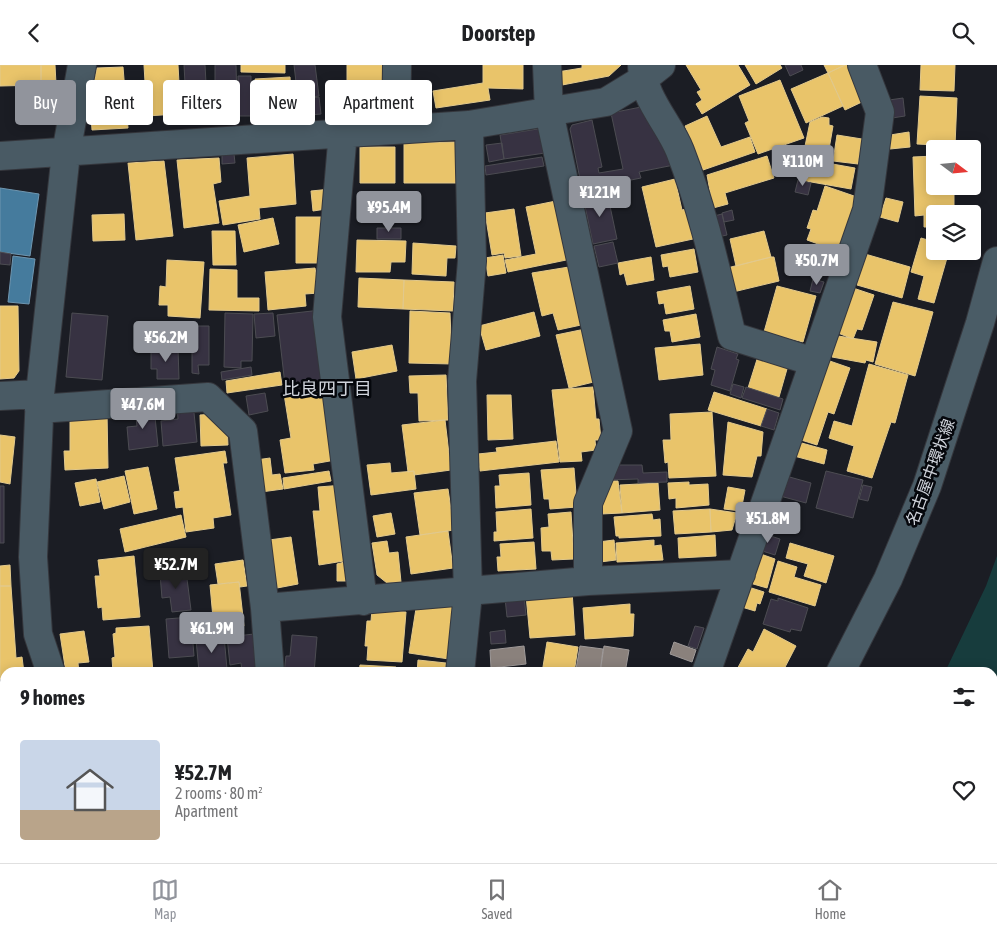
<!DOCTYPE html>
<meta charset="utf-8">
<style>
:root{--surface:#fff;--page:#f6f6f6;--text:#202124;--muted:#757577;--line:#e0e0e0;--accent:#91949c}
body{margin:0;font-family:"Asap Condensed","Noto Sans JP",sans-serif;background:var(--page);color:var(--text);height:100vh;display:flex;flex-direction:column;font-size:19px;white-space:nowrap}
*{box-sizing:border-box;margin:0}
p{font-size:16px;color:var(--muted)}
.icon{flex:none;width:28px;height:28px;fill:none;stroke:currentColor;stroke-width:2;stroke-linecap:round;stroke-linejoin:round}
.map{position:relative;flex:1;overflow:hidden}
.drawer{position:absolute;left:0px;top:602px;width:998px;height:196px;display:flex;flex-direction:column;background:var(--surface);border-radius:15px 15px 0 0;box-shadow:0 2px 12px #0003}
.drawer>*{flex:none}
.top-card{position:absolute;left:15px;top:15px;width:500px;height:45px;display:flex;gap:10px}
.needle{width:32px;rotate:106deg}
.buttons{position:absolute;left:926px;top:75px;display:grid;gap:10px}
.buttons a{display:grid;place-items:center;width:55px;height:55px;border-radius:5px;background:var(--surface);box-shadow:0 2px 12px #0003;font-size:25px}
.price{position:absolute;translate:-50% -42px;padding:0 11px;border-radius:5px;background:var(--accent);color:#fff;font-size:16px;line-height:32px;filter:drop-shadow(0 1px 2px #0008)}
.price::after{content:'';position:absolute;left:50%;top:30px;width:15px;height:11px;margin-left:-8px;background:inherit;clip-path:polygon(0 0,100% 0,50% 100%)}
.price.current{background:#222;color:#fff}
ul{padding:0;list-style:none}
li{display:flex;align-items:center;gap:15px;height:125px;padding:0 20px}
li span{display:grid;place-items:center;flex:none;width:140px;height:100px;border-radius:5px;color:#555}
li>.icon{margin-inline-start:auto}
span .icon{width:60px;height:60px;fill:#fffc;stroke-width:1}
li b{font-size:21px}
h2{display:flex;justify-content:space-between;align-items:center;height:60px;padding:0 20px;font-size:21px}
.pill{padding:0 18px;border-radius:5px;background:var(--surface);box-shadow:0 2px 12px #0003;font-size:18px;line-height:45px}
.pill.current{background:var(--accent);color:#fff}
header{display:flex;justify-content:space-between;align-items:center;height:65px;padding:0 20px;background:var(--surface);font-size:22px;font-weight:700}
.menu{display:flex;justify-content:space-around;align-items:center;height:70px;border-top:1px solid var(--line);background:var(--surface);font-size:14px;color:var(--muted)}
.menu a{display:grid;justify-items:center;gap:2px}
.menu .current{color:var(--accent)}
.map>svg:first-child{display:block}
</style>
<header><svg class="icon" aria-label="back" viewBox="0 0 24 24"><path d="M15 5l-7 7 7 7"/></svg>Doorstep<svg class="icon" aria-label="search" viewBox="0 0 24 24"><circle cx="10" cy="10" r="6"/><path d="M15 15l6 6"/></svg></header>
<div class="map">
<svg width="997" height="798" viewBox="0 0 997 798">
<rect width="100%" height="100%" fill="#1b1d24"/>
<path fill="#4d2045" d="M306,794h120v4h-119z"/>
<path fill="#173c3d" d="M997,491v256l-4,9 -1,-148 -47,-1 41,-86z
M848,794h123l-2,4h-124z"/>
<path fill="#e9c46a" stroke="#e2c98c" d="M0,0h41v20l-41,1z
M41,0h14l1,19h-15z
M144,0h34l2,36h-4l1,13 -30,2z
M241,0h44v8l-44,-1z
M347,0h40l1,41 -7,7 -42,1v-27h8z
M483,0h40v24l-35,-1 2,12 -54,8 -3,-17 50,-8z
M582,0h39l-12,11 -52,10 -6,-13 31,-5z
M686,0h52l12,20 -48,29 -6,-10 6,-4 -5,-8 4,-2z
M745,0h35l2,3 -26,16z
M824,0h21l-17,8z
M845,0h3l16,36 -19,9 -17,-37z
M921,0h34l-1,26 -34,-1z
M123,2l5,61 -36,2 -2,-30 7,-32z
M828,8l15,33 -37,17 -15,-34z
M290,12l2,38 -15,1v-6h-3l-1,-10 -12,1 -1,-15h-4l-1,-7z
M780,15l24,58 -46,16 -13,-31 4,-2 -10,-25z
M920,31l37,2 -2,48 -38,-2z
M707,51l14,31 29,-10 5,15 -52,18 -18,-44z
M822,52l7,1v7l4,1 -5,29 -24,-4 6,-29z
M909,67l1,15 -20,2v-14z
M837,70l25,4 -4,25 -25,-3z
M456,77l4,41h-56v-40z
M360,82h35v36h-35z
M293,89l3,50 -37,4 1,11 -37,6 -4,-24 31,-5 -3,-38z
M767,91l7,22 -49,15 3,11 -15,4 -6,-33z
M935,91v30h16v6h3v22h-19v13h-11v-12l-9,1 -2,-59z
M219,93l2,24 -8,2 6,39 -35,5 -7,-68z
M804,94l51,9 -4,21 -51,-9z
M164,96l9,75 -37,4 -8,-77z
M675,114l7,31 4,-1 7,30 -37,8 -14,-60z
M825,121l32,11 -19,54 -31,-11 4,-11 -4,-1 6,-18 4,1z
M331,124l2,19 -20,3 -2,-20z
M886,133l17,4 -5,20 -18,-5z
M561,135l15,58 -68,14 -3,-12 31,-6 -10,-47z
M514,144l7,47 -16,2 -1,-5 -12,2 -7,-42z
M124,149l1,26 -32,1 -1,-26z
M296,152h33v46h-33z
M273,153l6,26 -35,8 -6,-27z
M212,166h23l1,34h-23z
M764,166l7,26 -35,9 -6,-27z
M921,173l14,4v9h14l-15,52 -16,-4 6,-23 -13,-4z
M357,175l49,1 -1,21h-14l-1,10h-34z
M413,178l43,3 -1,12h-8l-1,18 -34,-2z
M694,184l4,23 -28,5 -2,-11 -5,1 -2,-12z
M865,189l45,13 -8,31 -45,-13z
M503,190l3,18 -18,3 -3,-18z
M651,192l3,23 -27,5 -3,-12 -4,2 -2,-12z
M771,192h3l5,24 -46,11 -6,-24z
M167,195l37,2 -4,56 -32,-2v-11h-9l1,-19 6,1z
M575,201l12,46 -9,2 3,11 -23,5 -5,-17 -11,3 -10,-43z
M315,203l4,25 -14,1 1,12 -38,4 -3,-38z
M210,204l27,1v28h22v13l-50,-1z
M359,213l45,2 -1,29 -45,-2z
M404,215l50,2 -1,29 -50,-2z
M690,221l4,23 -28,5 -2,-11 -5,1 -2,-12z
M777,221l39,10 -13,46 -39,-10z
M853,223l21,7 -12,35 -5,-1 -4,10 -15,-6z
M893,237l40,10 -18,64 -40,-12z
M0,241h18l1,65 -5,7 -14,1z
M410,246l40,2 2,51 -43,-1z
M534,247l6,24 -54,14 -7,-24z
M696,249l4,23 -28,5 -2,-11h-5l-2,-11z
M590,263l12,52 -33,8 -13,-53z
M838,271l39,6 -4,20 -7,-2 -1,3 -33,-6z
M700,279l3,31 -44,5 -4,-32z
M392,280l5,26 -41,8 -4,-27z
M759,288l30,9 -10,35 -31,-9z
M824,294l26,9 -16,46 -6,-2 -11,33 -19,-6z
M869,299l39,11 -13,48 -4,-1 -19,56 -25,-7 7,-25 -25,-8 5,-17 18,5z
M280,307l2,13 -55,8 -1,-12z
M446,310l2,45 -29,1 -1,-28h-8l-1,-17z
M330,321l11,73 -28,5 1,6 -29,3 -5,-33 11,-2 -7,-44z
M593,322l3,32h3l2,21h-6l1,10 -15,2 1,9 -22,1 -8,-72z
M714,327l53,17 -6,17 -53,-16z
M487,330h24l2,44 -25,1z
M107,347l1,56 -43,2 -1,-19h6v-38z
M712,347l4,64 -47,2 -1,-16 -3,1 -2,-23h8l-1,-26z
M215,349l12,9 1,22 -27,1 -1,-31z
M445,355l6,50 -37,5v-4l-6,1 -6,-47z
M728,357l35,10 -2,24h-4l-5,21 -29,-2z
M0,370l15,2 -5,47 -10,-2z
M556,376l3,21 -79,9 -2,-17 19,-2 -1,-4z
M798,377l29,8 -3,14 -30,-8z
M225,386l2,12h-4l8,52 -18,3 1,10 -28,4 -3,-25 -7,1 -2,-16 6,-1 -5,-33z
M270,393l2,17 8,-1 3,15 -22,3 -5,-32z
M390,398l1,10 23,-2 2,18 -45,6 -4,-30z
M148,402l9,42 -23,5 -9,-43z
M574,403l3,39 -27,2 -1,-10h-5l-3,-29z
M329,406l2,10 -47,8 -1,-11z
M529,408l2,32 -35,3 -1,-22h5l-1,-11z
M124,411l6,26 -26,7 -7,-27z
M96,414l4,23 -20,4 -5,-23z
M606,416h12l4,32 -21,1z
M689,417v3l19,-1 1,21 -33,3v-10l-7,1 -1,-16z
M658,418l2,27 -38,3 -2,-28z
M344,420l12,74 -37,6 -6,-54h7l-2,-24z
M728,422l17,3 -4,21 -17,-2z
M448,424l6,41 -34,5 -6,-42z
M531,444l2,29 -39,3v-9h3l-1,-20z
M710,444l1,23 -36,2 -2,-23z
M710,444l27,4 -5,17 -21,2z
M571,447l3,47 -22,1 -1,-9h-9l-1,-23 8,-1 -1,-13z
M391,448l4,21 -18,3 -4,-21z
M652,449l1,6 7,-1 1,17 -42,2v-2h-3l-2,-19z
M181,450l5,22 -61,15 -5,-23z
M448,466l5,37 -42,6 -5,-37z
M715,470l1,21 -37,2 -1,-20z
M291,472l7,47 -21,4 -8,-48z
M614,475l2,20 -16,2 -2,-20z
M654,475v6l7,-1 2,15 -46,2 -1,-19z
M387,476l2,12 9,-1 3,30 -14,1 -10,-8 -5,-32z
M534,477l2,27 -38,2 -1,-14h4l-1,-13z
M790,478l44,13 -8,27 -22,-7 4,-12 -22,-6z
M752,486l23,8 -8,29 -24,-7z
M134,491l6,61 -37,3 -1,-13 -4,1 -3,-32h5l-2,-16z
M356,494l-3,22h-16v-17z
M243,495l4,26 -7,1 -1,-5 -21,2 -3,-20z
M778,496l19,6 -3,10 27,8 -6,21 -46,-14z
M10,500l1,21h-11v-20z
M239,517l5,44 -30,3 -4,-44z
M742,520l22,7 -4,12 -3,-1 -2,8 -20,-6z
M0,521h11l5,72 6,-1 2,16h-19v6h-5z
M572,526l3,44 -45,3 -4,-43z
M417,537l38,5 -6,52 -40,-6z
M630,539v10h4l-1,22 -48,3 -2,-31z
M372,544l34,3 -4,50 -35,-2 1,-14h-3l2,-25h4z
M149,561l4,46 -40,1 -1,-15 3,-1 -2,-23 3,-1v-5z
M764,564l32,17 -14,27h-47l13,-24 5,3z
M84,566l5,31 -11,1 1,10h-13l-6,-39z
M547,577l31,5 -4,26h-32z
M418,595l28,3 -1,10h-28z
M360,600l36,2v6h-37z
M226,794h41l1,4h-41z
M456,794h22l-1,4h-22z
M498,794h35l-1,4h-35z
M551,794h20l13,4h-35z"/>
<path fill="#457b9d" stroke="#6f96b0" d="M0,123l39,6 -9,62 -30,-4z
M13,191l22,3 -6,45 -21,-2z"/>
<path fill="#8a817c" stroke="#9f9a99" d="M674,577l22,8 -4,12 -22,-8z
M524,581l2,18 -35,4 -1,-18z
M580,581l23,3 -3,24 -24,-4z
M604,581l25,4 -4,23h-25z"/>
<path fill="#373242" stroke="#4c4c52" d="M184,0h21l2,36 -21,1z
M215,0h21l1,37h-22z
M294,0h21l4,31 -21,3z
M785,0h16l2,5 -13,6z
M238,11h13v40h-12z
M319,32l2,17 -23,2 -2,-16z
M903,33l2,18 -13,2 -3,-18z
M211,37l1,19 -28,2 -1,-19z
M213,38h24v17h-24z
M651,40l23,60 -35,7 2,6 -15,3 1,5 -44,8 -13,-65 2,-4 20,-5 10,47 -4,1 1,5 24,-4 -12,-56z
M544,63l8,24 -48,7 -4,-24z
M502,78l2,16 -15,3 -3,-17z
M234,89l1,9 -13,1v-9z
M542,92l2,9 -58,9 -1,-9z
M798,115l13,3 -3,12 -13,-3z
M607,127l10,47 -24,5 -10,-47z
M732,145l2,10 -10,2 -2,-9z
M722,149l5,21 -9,2 -4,-21z
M377,163h24v11h-24z
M613,177l5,21 -19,4 -5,-21z
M0,187l11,2 -1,11 -10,-1z
M813,214l11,3 -4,11 -10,-2z
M321,245l8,70 -44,5 -8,-70z
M72,248l36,3 -6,64 -36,-3z
M225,248l28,1 -1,47h-11v7l-17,-1z
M273,248l2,23 -19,2 -2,-24z
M192,261h17v39h-11l1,9 -7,-1z
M717,282l21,7 -2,5 3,1 -9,31 -19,-6 4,-15 -4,-1z
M151,283h27l1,31h-22v-10h-6z
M251,302l1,8 -30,5 -1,-8z
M733,319l11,3 -3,11 -11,-4z
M746,322l37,12 -3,11 -38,-12z
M265,328l3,18 -19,4 -3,-19z
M193,338l4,39 -34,4 -2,-25 17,-2 -1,-15z
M154,342l4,39 -29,4 -2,-23 10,-1 -2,-17z
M767,344l12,4 -5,17 -13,-4z
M613,400h29l1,8 24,-1v10l-29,1v-4l-32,1z
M826,406l37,9 -10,38 -37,-10z
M786,411l25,7 -5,20 -26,-7z
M863,420l9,2 -4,14 -9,-2z
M0,421h4v57h-4z
M761,468l19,6 -5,16 -19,-6z
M186,506l5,39 -19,2 -2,-15 -8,1 -2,-24z
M524,531l2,19 -19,2 -2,-19z
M778,533l30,10 -7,23 -10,-2 -1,3 -27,-8 8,-25 7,2z
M191,552l3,39 -25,2 -3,-39z
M695,561l9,2 -7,21 -9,-3z
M505,565l1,13 -15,1 -1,-12z
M254,569l4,35 -16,2 -1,-8 -11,2 -3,-28z
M292,570l25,2 -3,36h-30l2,-17h4z
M224,571l3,33 -28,3 -3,-33z
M0,662h2l-2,34z
M1,745l4,1v34l-5,-2z
M0,784l5,1v9h20l-1,4h-24z
M33,794h8l17,4h-26z
M56,794h40l-1,4h-22z"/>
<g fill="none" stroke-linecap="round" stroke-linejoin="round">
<defs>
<path id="minor" d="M547,0l2,47 69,319 -30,72v78
M642,0c0,32 27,58 38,86 23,59 37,123 52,185l82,26
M396,63l1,-63
M343,67l-16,185 36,284
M0,91l469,-31 137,-23 36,-22 19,-15
M0,331l40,-2
M39,344l169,-12 35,34 22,177 5,65
M265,543l323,-27 153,-7
M51,608l-13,-39 -5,-77 7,-163 26,-241 16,-88
M460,608l8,-80 -6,-212 10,-120 -3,-136
M706,608l161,-463 13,-98 -18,-47
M0,632h5
M129,794l2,4
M287,794v4
M443,798l1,-4
M644,798l1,-4"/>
<path id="major" d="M840,608l48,-94 39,-93 53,-163 17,-62
M733,798l2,-4"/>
</defs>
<use href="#minor" stroke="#35373d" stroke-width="30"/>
<use href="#major" stroke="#35373d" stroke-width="30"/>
<use href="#minor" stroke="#495a64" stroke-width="28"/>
<use href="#major" stroke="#4a5c66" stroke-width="28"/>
</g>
<g text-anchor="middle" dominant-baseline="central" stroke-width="5" stroke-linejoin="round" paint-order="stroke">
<g font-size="16" fill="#d0d4dc" stroke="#05070c">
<text transform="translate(930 407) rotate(-70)">名古屋中環状線</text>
</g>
<g font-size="18" fill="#d0d4dc" stroke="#05070c">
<text x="327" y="323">比良四丁目</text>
</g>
</g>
</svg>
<div class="buttons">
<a><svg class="needle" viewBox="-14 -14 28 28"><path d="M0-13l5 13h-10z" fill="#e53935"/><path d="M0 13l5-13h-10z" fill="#757577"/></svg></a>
<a><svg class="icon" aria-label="layers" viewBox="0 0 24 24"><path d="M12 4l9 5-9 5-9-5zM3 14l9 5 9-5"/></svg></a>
</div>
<b class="price" style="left:803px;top:122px">¥110M</b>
<b class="price" style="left:600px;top:153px">¥121M</b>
<b class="price" style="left:389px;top:168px">¥95.4M</b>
<b class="price" style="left:817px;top:221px">¥50.7M</b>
<b class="price" style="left:166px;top:298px">¥56.2M</b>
<b class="price" style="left:143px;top:365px">¥47.6M</b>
<b class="price" style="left:768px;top:479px">¥51.8M</b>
<b class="price current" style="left:176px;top:525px">¥52.7M</b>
<b class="price" style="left:212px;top:589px">¥61.9M</b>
<div class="top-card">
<a class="pill current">Buy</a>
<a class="pill">Rent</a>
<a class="pill">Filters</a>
<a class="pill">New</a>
<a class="pill">Apartment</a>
</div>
<section class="drawer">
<h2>9 homes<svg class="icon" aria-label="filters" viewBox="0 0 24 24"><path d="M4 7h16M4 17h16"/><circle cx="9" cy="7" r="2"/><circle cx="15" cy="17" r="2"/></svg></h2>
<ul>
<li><span style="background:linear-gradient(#c9d6e8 70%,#b9a48a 0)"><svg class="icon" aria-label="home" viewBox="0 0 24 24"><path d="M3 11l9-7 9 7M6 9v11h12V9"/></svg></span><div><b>¥52.7M</b><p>2 rooms · 80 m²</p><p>Apartment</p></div><svg class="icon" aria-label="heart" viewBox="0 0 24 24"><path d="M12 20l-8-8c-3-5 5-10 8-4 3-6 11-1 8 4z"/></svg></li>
</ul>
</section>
</div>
<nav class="menu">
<a class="current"><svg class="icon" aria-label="map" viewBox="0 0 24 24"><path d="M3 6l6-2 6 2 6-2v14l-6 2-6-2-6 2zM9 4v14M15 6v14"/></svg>Map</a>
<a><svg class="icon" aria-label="saved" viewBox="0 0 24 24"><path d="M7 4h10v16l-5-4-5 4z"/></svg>Saved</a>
<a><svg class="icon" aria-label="home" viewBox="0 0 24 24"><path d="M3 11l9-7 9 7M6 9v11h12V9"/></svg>Home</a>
</nav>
